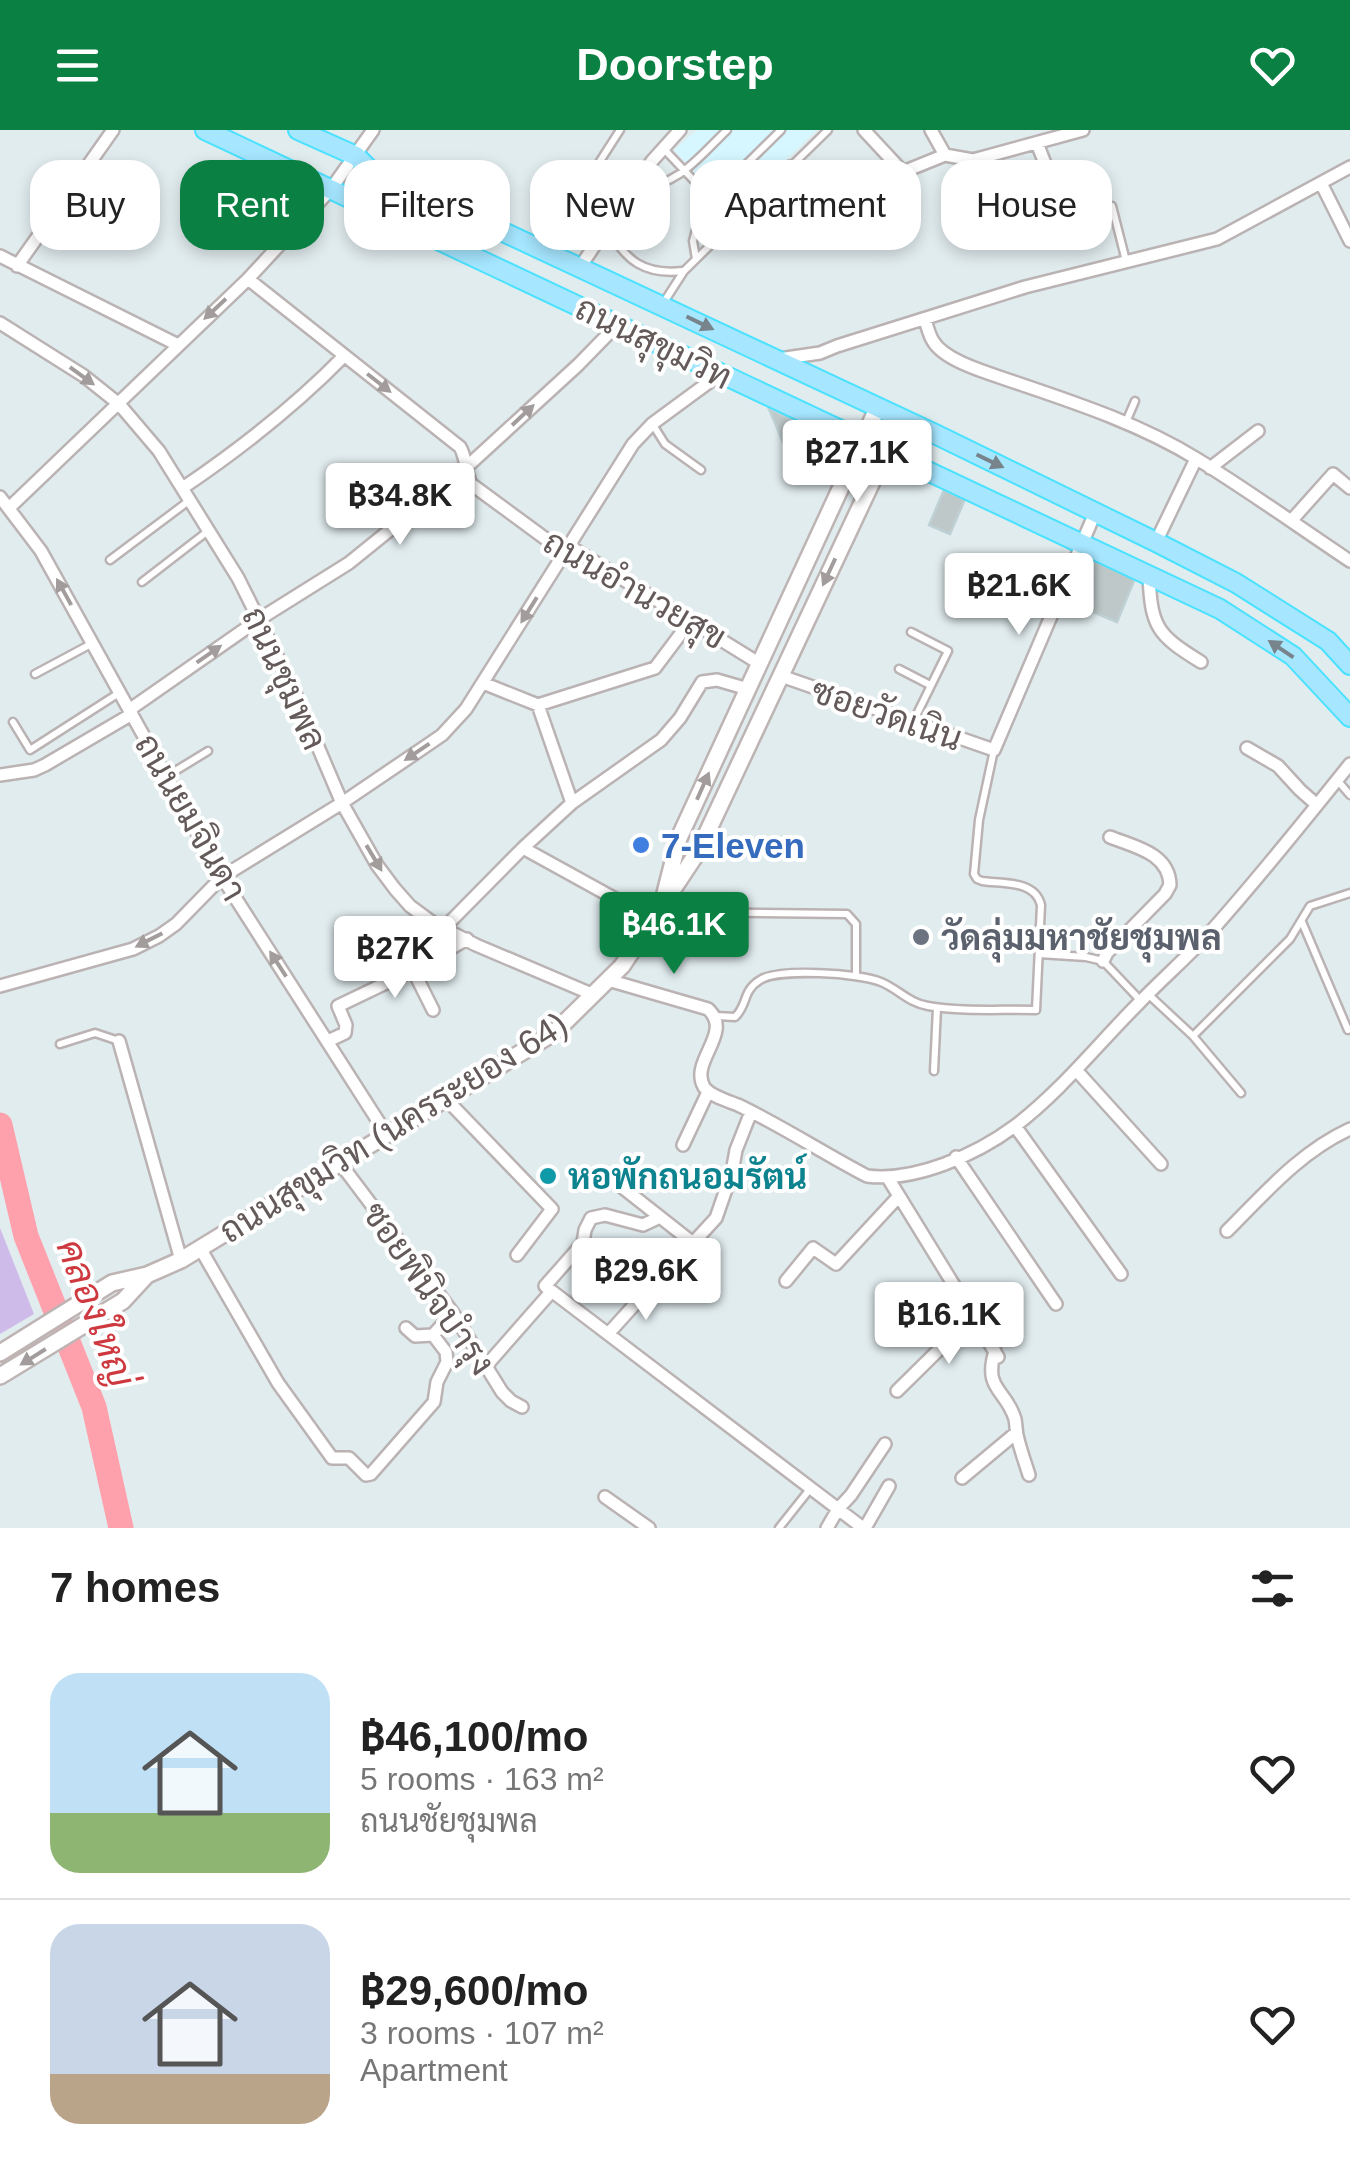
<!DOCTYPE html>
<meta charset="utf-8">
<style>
:root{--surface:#fff;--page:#f2f2f2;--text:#222;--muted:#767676;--line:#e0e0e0;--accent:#0b8043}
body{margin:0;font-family:Helvetica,Sarabun,sans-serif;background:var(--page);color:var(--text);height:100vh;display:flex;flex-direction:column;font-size:38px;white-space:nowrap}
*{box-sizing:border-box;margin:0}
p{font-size:32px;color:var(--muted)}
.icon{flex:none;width:55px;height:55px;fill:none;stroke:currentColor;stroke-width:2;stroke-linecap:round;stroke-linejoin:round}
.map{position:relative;height:1398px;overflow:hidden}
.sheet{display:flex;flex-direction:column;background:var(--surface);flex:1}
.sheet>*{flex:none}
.top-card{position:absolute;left:30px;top:30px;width:1290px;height:90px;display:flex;gap:20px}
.price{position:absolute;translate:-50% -85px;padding:0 22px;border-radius:10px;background:#fff;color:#222;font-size:32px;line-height:65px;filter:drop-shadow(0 2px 5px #0008)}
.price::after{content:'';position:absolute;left:50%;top:60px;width:30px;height:22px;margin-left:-15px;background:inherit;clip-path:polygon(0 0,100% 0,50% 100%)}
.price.active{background:var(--accent);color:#fff}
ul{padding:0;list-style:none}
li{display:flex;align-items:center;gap:30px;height:250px;padding:0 50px}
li+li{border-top:2px solid var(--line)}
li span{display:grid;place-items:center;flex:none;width:280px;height:200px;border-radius:30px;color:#555}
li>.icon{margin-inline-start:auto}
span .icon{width:120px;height:120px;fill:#fffc;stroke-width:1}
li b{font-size:42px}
h2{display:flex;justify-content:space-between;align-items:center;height:120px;padding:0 50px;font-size:42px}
.pill{padding:0 35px;border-radius:30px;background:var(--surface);box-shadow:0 5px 15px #0003;font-size:35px;line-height:90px}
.pill.active{background:var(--accent);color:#fff}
header{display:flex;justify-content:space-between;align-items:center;height:130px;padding:0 50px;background:var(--accent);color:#fff;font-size:45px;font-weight:600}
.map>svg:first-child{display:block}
</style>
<header><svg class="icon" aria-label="menu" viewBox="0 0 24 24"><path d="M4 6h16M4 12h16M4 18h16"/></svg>Doorstep<svg class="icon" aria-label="heart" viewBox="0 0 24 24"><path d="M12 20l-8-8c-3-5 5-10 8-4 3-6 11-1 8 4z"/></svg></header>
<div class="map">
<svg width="1350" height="1398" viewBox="0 0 1350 1398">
<rect width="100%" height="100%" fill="#e1ecef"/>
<path fill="#d6f7ff" d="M697,0h120l-86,82 -57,-62z"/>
<path fill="#cfbbe9" d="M0,1098l34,86 -34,20z"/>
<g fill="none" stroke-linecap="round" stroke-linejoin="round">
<path stroke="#ffa1ad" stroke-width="25" d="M0,995l26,111 68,171 27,121"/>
</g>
<path fill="#bec8c9" stroke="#bfd1d4" stroke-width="2.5" d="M769,279l51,24 -22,45z
M944,360l21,9 -15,35 -21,-9z
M1088,426l48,20 -19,46 -48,-20z"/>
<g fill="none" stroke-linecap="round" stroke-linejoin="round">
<defs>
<path id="lane" d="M664,19l69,73
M635,60c45,-6 61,-30 92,-60
M1112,76l14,55
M608,98c17,33 37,47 74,43
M545,117l75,-117
M696,129l-3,-18 9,-33 79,-78
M664,172l20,-31 144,-141
M1126,292l9,-21
M653,295l12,19 36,26
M110,430l80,-60
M142,452l66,-51
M1013,459l40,18
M911,502l37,19 -35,71
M899,539l31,16
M35,544l56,-30
M13,592l17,28 89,-57
M167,646l41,-25
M1338,651l12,14
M661,782l186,2 9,10v52
M1302,792l46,108 2,-1
M1039,824l47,3 17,4 37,39
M1149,865l44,41 48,57
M716,886l19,1c13,-12 7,-26 25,-37 18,-12 100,-7 121,2 17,7 28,21 47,24 34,6 74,3 108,4l5,-105c-6,-25 -38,-21 -59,-24l-5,-2 -3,-5 5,-54 15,-70
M1193,906l97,-97 20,-33 40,-13
M60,914l35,-11 24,8
M934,941l3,-63
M779,1398l31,-39"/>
<path id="street" d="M864,0l39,42
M931,0l14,25
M1037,13l28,72
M790,37l52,48 61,-43 42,-17 28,5 110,-30
M1321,53l29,58
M0,126l178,89
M17,136l96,-136
M580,137l72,-106 28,-31
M248,149l212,168c7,12 5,25 11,37l83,61 15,1 191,118
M925,189c2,7 4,16 8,22 12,21 59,33 81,41 62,21 126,42 183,77 52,32 102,68 153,102
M0,193l84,53 35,28 40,47 79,127 54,108 50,117 35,62 18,24 15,17 23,17 43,22 118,50
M779,229l41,-6 17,-7 188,-59 192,-48 133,-72
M1210,338l48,-37
M184,357c56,-38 112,-82 160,-131
M0,367l41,54 181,326 165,258
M9,378l239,-229 83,-90 42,-59
M1291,391l42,-47 17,14
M1156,412l40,-83
M1149,445c2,52 8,60 52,87
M781,546l213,74 101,-237
M483,553l55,22 117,-37 36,-48
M538,575l34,98
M129,580l129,-90 91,-57 110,-89 119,-109 41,-42
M1247,618l31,18 22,24 17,15
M0,645l34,-5 11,-5 87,-51
M523,718l107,59 30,4
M444,798l79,-80 49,-45 89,-63 19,-22 22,-36 15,-2 31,9
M1103,831l4,-8 58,-59 5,-9c-1,-32 -35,-38 -60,-48
M413,840l20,40
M608,850l100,29c26,24 -19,52 -4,78 6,9 24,14 34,18 44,21 85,48 129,71 48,6 109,-21 148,-50 46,-35 83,-82 124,-123 24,-25 52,-49 75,-75 47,-53 92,-109 136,-164
M0,856l133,-37 26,-13 17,-12 46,-47 120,-74 84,-57 16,-11 24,-26 167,-265 19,-20 68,-50
M119,911l62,219
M328,911l17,-8 1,-8 -8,-19 75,-36 54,-31
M1076,940l85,94
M446,969l106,110 -35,46
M1015,996l106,148
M683,1015l25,-53
M956,1027l100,147
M340,1033l113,150 49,79 9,9 11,6
M888,1048l110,179
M613,1050l80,63 23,-25 16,-46 4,-22 15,-38
M658,1088l-15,7 -38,-10 -14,3 -6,12 -2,13 -38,43 318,242
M1227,1101c38,-38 73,-79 123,-102
M200,1118l78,135 54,75h17l17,17 5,-1 63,-72 3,-20 10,-20 -1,-10 -13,-17 20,-22
M786,1151l27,-33 23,16 63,-68
M406,1198l9,8 18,-1
M608,1204l46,-51
M995,1221c-12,39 11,38 20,68 1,5 1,11 2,16 3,14 8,27 12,40
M486,1236l65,-74
M897,1261l76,-75
M962,1348l54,-45
M605,1367l44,31
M827,1398l11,-19 13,-14 34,-51
M865,1398l24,-42"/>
<path id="secondary" d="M665,763l14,-55 199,-431
M0,1223l112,-70 35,-8 34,-15 374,-228 67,-66 77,-116 203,-432
M0,1246l123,-75 24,-26"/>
<path id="primary" d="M205,0l1015,479 73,47 57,61
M298,0l58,26 13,13 566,265 221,108 80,41 92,58 22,24"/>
</defs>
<use href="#lane" stroke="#bbb3b3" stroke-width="11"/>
<use href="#street" stroke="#bbb3b3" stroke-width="16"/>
<use href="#secondary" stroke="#beb4b3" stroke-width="20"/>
<use href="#primary" stroke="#4ae2ff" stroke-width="22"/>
<use href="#lane" stroke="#fff" stroke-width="6"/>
<use href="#street" stroke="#fff" stroke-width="11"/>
<use href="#secondary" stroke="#fff" stroke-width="15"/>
<use href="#primary" stroke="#a6e6ff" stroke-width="18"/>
</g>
<defs><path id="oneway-solid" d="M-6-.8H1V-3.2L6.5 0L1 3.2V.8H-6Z" transform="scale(2.5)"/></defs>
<g fill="#a29c9c">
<use href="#oneway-solid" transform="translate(215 179) rotate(137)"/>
<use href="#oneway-solid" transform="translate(82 246) rotate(36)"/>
<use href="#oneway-solid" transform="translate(379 253) rotate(38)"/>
<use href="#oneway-solid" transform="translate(523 285) rotate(-43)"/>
<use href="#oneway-solid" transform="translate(829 442) rotate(115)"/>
<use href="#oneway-solid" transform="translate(64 462) rotate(-119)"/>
<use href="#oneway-solid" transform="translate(529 480) rotate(122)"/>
<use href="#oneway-solid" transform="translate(209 524) rotate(-35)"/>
<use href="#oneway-solid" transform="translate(417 622) rotate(146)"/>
<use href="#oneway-solid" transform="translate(703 656) rotate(-66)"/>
<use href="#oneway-solid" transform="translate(374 728) rotate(59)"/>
<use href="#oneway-solid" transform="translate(149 810) rotate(153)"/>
<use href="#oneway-solid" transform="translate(278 834) rotate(-123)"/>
<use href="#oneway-solid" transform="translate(33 1227) rotate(148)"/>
</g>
<g fill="#78848c">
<use href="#oneway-solid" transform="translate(700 193) rotate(26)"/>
<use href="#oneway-solid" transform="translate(990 331) rotate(26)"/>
<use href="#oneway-solid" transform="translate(1281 519) rotate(-146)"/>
</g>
<circle fill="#3f7fe0" stroke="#fff" stroke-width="4" cx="641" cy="715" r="10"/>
<circle fill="#6b7280" stroke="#fff" stroke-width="4" cx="921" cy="807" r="10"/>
<circle fill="#0f9aa8" stroke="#fff" stroke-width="4" cx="548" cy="1046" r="10"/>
<g text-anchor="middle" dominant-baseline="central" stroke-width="8" stroke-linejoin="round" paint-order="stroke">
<g font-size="35" fill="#645a5a" stroke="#fff">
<text transform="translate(654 212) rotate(26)">ถนนสุขุมวิท</text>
<text transform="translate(635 459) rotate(30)">ถนนอำนวยสุข</text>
<text transform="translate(285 548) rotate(65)">ถนนชุมพล</text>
<text transform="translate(887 584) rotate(19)">ซอยวัดเนิน</text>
<text transform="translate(191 687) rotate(60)">ถนนยมจินดา</text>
<text transform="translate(393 997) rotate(-32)">ถนนสุขุมวิท (นครระยอง 64)</text>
<text transform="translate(429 1158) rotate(55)">ซอยพินิจบำรุง</text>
</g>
<g font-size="35" font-weight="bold" fill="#366cbe" stroke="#fff" text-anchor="start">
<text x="661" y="715">7-Eleven</text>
</g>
<g font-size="35" font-weight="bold" fill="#5b616d" stroke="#fff" text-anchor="start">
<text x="941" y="807">วัดลุ่มมหาชัยชุมพล</text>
</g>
<g font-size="35" font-weight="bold" fill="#0d838f" stroke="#fff" text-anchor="start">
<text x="568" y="1046">หอพักถนอมรัตน์</text>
</g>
<g font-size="38" font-style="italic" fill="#ce383f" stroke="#fff">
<text transform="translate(96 1183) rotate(69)">คลองใหญ่</text>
</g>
</g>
</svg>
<b class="price" style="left:857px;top:375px">฿27.1K</b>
<b class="price" style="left:400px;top:418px">฿34.8K</b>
<b class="price" style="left:1019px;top:508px">฿21.6K</b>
<b class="price active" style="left:674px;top:847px">฿46.1K</b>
<b class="price" style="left:395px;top:871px">฿27K</b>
<b class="price" style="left:646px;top:1193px">฿29.6K</b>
<b class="price" style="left:949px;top:1237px">฿16.1K</b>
<div class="top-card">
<a class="pill">Buy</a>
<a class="pill active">Rent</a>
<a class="pill">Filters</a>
<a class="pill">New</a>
<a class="pill">Apartment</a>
<a class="pill">House</a>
</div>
</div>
<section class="sheet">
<h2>7 homes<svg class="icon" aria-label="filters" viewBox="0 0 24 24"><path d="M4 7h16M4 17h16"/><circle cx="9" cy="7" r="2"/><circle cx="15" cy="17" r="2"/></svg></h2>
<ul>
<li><span style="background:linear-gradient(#bfe0f5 70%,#8fb573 0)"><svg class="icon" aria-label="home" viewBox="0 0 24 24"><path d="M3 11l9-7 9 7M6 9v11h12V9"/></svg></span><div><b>฿46,100/mo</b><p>5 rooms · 163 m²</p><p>ถนนชัยชุมพล</p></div><svg class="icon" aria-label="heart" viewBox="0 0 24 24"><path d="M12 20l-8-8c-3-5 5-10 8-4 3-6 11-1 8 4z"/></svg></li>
<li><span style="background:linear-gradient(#c9d6e8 75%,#b9a48a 0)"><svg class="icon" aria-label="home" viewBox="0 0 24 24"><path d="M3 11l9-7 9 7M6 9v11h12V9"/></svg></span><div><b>฿29,600/mo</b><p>3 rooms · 107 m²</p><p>Apartment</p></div><svg class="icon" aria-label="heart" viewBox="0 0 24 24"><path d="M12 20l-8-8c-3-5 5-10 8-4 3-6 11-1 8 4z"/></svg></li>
</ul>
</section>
